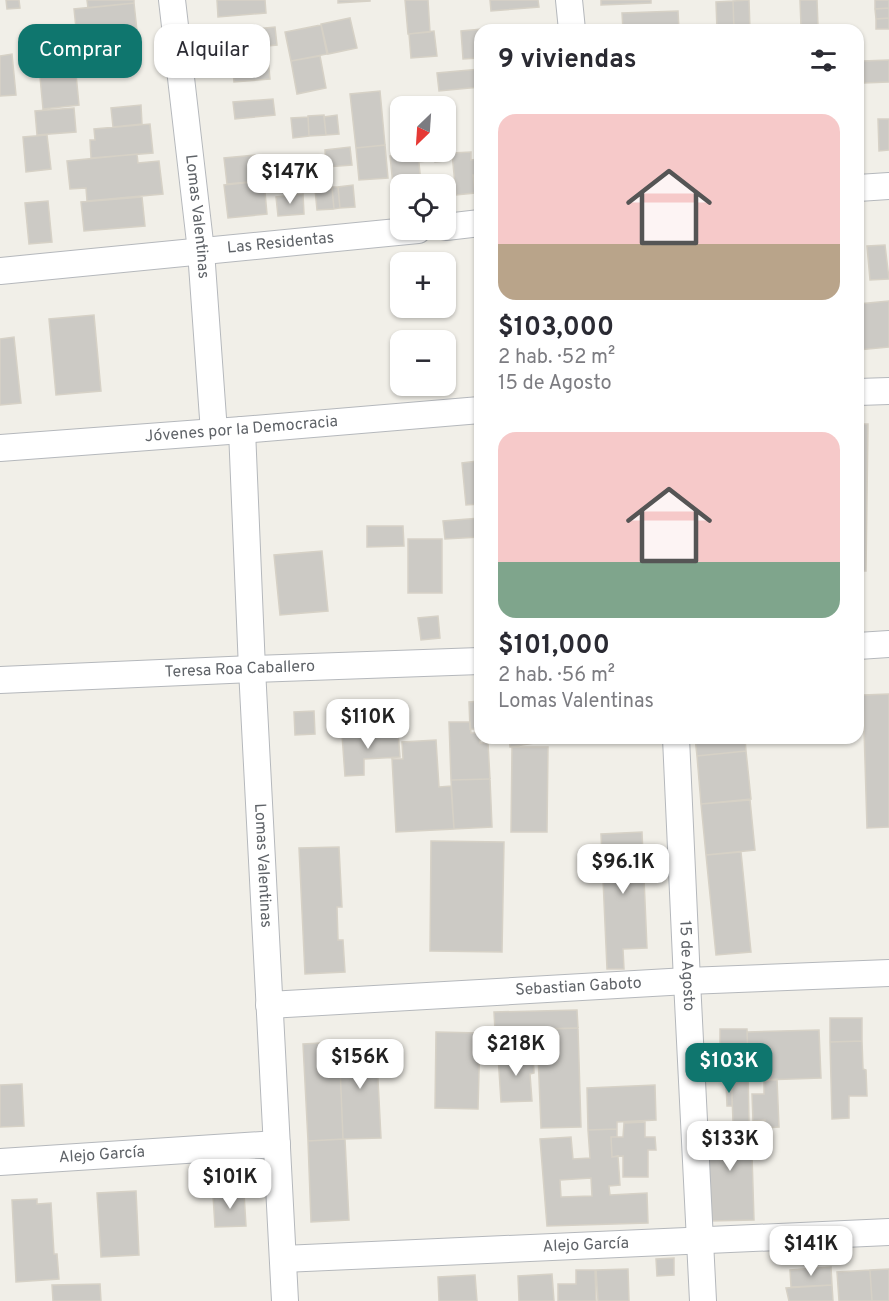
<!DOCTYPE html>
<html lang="es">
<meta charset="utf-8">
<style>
:root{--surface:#fff;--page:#f2f2f3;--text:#2b2b33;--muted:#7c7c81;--accent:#0f766e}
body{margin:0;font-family:Overpass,sans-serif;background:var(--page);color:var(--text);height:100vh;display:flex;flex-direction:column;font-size:22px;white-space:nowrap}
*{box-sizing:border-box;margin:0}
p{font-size:20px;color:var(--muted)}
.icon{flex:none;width:33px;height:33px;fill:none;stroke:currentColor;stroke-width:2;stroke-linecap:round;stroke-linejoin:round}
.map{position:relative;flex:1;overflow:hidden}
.sheet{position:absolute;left:474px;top:24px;width:390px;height:720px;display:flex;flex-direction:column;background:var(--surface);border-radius:18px;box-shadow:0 2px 4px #0004}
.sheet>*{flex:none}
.guide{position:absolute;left:18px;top:24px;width:366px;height:54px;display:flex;gap:12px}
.needle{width:39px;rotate:205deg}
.tools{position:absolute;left:390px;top:96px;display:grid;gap:12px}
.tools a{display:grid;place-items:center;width:66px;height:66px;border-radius:12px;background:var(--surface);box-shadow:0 2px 4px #0004;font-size:30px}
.price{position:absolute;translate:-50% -51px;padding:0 14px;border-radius:12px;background:#fff;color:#222;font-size:20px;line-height:39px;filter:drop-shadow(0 2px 3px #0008)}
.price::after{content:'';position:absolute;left:50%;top:36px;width:18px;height:14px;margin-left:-9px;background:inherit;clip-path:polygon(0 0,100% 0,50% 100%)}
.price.active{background:var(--accent);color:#fff}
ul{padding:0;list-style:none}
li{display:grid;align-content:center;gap:12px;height:318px;padding:0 24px}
li span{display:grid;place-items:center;height:186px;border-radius:18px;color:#555}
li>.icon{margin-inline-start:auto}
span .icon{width:108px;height:108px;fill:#fffc;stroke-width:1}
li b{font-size:26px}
h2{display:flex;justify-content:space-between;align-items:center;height:72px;padding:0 24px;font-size:26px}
.pill{padding:0 21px;border-radius:18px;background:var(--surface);box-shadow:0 2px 4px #0004;font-size:21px;line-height:54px}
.pill.active{background:var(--accent);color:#fff}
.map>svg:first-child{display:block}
</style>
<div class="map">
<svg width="889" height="1301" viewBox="0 0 889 1301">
<rect width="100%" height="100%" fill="#f1efe8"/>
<path fill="#cccac5" stroke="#d6d1c6" stroke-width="1.5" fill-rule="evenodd" d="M6,0h13l1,8 -13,1z
M87,0h47v3l-46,5z
M217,0h48l1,13 -48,4z
M338,0h32v1l-32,2z
M405,0h23l2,32 -22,2z
M490,0h48l1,7 -48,4z
M601,0h50v3l-50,2z
M749,0l1,30h-16l-1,-29z
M800,0h17l1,26 -17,1z
M875,0h14v8l-14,1z
M733,1l1,29h-17l-1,-28z
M134,3l3,28 -60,7 -3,-29z
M889,8v10l-13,1 -1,-10z
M678,11l1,19h-56l-1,-17z
M350,18l7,30 -29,6 -7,-30z
M889,18v11h-13v-10z
M321,25l6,29 -36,7 -6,-29z
M516,26v4h-36v28l-17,1 -2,-28z
M275,27l2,18 -53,5 -2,-18z
M434,31l3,25 -26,2 -2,-24z
M222,32l2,17 -15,1 -1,-17z
M136,33l3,28 -52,5 -3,-28z
M12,54l4,41 -16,1v-40z
M69,54l1,13 -12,1 -1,-13z
M320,56l6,32 -29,6 -6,-33z
M268,58l2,21 -36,3 -2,-21z
M889,60v22l-25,1 -1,-22z
M480,69v18l-41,4 -2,-18z
M76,74l3,31 -36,4 -3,-32z
M380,91l5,54 -29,3 -6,-54z
M273,99l2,16 -40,4 -2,-17z
M141,105l1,19 -29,3 -2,-19z
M400,107v27h-6l-2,-26z
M74,108l2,24 -39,3 -2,-24z
M324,115l2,20 -17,1 -1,-20z
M337,115l2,19 -13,1 -2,-18z
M308,117l1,19 -16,2 -2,-20z
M878,119h11v31l-10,1z
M150,124l3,29 -62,5 -1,-18h5l-1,-11z
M394,134h6v18h18v2l-22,2z
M47,135l4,34 -25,3 -3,-35z
M385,145l3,33 -29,2 -3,-32z
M350,147l2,18 -26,2 -1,-17z
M418,152h16l1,8 -16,2z
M434,152h9l1,9 -9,1z
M471,152v8l7,-1 1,16h-6l2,18 -19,2 -4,-42z
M137,154l1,9 21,-2 4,33 -76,7 -1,-13 -16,1 -3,-28z
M418,154l3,28 -28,3 -3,-29z
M255,155l3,26 -31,3 -3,-26z
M318,160l2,13 -44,4 -1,-12z
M264,181l3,33 -39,4 -4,-33z
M353,185l2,22 -15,1 -2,-21z
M332,187h6l2,21 -6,1z
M332,188l2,21 -17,1 -2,-21z
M303,194l1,20 -26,2 -2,-19z
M142,197l3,29 -61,5 -3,-29z
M48,201l4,41 -23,2 -4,-41z
M885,245l4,34 -19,1 -3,-34z
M889,301v46l-31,3v-46z
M94,315l7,76 -45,4 -7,-76z
M14,337l7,66 -21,2v-66z
M858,424h10l-2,147h-8z
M477,461l3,43 -14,1 -4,-42z
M480,518v19l-35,2 -2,-18z
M367,526h36l1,20 -37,1z
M408,539h34v54h-34z
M322,551l6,60 -48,4 -6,-60z
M438,616l2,22 -19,2 -3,-22z
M889,694v133l-22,1 -4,-133z
M480,701v28h-10l-1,-27z
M314,711l1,23 -20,1 -1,-23z
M449,722h21l1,11h8l1,10h8l2,36 -39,1z
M398,732l2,25 -36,2v16l-19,1 -3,-41z
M509,738h38l1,3 -38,6z
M695,738h50l1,13 -49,5z
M436,740l3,47 12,-1 3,43 -58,3 -4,-73h11l-1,-17z
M512,747h36l-1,85h-36z
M746,751l5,48 -50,5 -4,-48z
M490,779l2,48 -38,2 -3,-49z
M750,800l5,50 -49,5 -5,-51z
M642,832l5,116 -24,1 1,20h-17l-6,-135z
M431,841l73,1 -2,110 -72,-1z
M339,847l3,60h-5l1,33h5l2,32 -40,2 -6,-126z
M741,852l10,100 -35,3 -10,-100z
M577,1010l1,18 -83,3 -1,-19z
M830,1018h32v23l-32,1z
M578,1028l3,99 -40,1 -4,-99z
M720,1029h27l1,39h-28z
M819,1030l2,48 -62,2 -1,-23h-10l-1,-25z
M436,1032l44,1 -2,76 -43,-1z
M376,1041l5,97 -38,1 -4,-97z
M862,1041l1,28 3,1 1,26h-18v22l-17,1 -2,-77z
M339,1042l4,97 -35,2 -5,-97z
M533,1054l1,19 -4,1 2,27 -31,1 -3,-47z
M731,1068h17l1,54h-16z
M777,1079l2,48 -13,1 -1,-8 -12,1 -1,-27h12v-14z
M726,1083h6v23h-5z
M22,1084l2,42 -24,1v-42z
M655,1085l1,35 -39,2v7l-29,1 -1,-42z
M645,1122v15h10l1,13h-8v27h-25v-21l-11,1 -1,-20h12l1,-14z
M751,1122l3,98 -45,1 -2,-98z
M617,1129v8h-6l1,20 6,-1 2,29 -11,1 1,9 37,-2 1,30 -101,3 -7,-87 31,-2 2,22 17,-1 -2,-28zM591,1178l1,18 -31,1 -1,-17z
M345,1139l4,81 -38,2 -3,-81z
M136,1191l3,64 -38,2 -4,-64z
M244,1193l2,33 -31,1 -2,-32z
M37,1199v5l14,-1 3,51h3l2,25 -43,3 -4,-82z
M674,1258v17l-17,1 -1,-17z
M831,1267l1,18 -41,2 -1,-17z
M628,1269l1,32h-31l-2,-31z
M889,1269v32h-17l-2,-31z
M576,1270h19l1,31h-38v-17h18z
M870,1270l2,31h-33l-2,-29z
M552,1274l2,27h-35l-1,-25z
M475,1275l2,26h-38l-1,-24z
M100,1284l1,17h-48l-1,-16z
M832,1285l1,16h-44l-3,-13z"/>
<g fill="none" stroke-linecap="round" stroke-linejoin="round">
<defs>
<g id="street">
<path id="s1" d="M172,0l29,251 13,181"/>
<path d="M569,0l3,30"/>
<path d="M858,188l31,-2"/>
<path d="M446,227l34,-4"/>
<path id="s2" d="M0,271l418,-41"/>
<path d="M858,392l31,-1"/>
<path id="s3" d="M242,430l10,239 33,632"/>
<path id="s4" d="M0,448l242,-18 238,-20"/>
<path d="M858,646l31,-2"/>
<path id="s5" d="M0,680l252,-11 228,-8"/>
<path id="s6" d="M676,738l11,243 16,320"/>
<path id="s7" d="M269,1005l418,-24 202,-8"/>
<path id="s8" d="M0,1162l277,-18"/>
<path id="s9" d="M283,1259l606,-27"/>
</g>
</defs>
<use href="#street" stroke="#b5b8bc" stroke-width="28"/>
<use href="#street" stroke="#fff" stroke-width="26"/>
</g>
<g text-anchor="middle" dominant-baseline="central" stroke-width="6" stroke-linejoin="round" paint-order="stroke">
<g font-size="16" fill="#5f6368" stroke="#fff">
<text stroke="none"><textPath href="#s1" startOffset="218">Lomas Valentinas</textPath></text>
<text stroke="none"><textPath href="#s2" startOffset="282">Las Residentas</textPath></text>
<text stroke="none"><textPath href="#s4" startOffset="242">Jóvenes por la Democracia</textPath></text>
<text stroke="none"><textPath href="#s5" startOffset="240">Teresa Roa Caballero</textPath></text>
<text stroke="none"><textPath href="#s3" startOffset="436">Lomas Valentinas</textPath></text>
<text stroke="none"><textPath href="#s6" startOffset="228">15 de Agosto</textPath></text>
<text stroke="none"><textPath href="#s7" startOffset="310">Sebastian Gaboto</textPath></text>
<text stroke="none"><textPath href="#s8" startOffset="102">Alejo García</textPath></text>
<text stroke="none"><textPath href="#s9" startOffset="303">Alejo García</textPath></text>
</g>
</g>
</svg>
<div class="tools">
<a><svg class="needle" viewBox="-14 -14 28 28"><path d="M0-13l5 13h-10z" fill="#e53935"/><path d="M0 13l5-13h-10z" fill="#7c7c81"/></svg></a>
<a><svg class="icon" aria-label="locate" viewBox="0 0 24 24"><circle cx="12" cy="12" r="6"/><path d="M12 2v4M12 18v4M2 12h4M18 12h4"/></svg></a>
<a>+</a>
<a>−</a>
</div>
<b class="price" style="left:290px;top:205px">$147K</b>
<b class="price" style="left:368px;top:750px">$110K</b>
<b class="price" style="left:623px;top:895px">$96.1K</b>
<b class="price" style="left:516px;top:1077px">$218K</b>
<b class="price" style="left:360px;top:1090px">$156K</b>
<b class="price active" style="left:729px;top:1094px">$103K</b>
<b class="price" style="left:730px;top:1172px">$133K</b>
<b class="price" style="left:230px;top:1210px">$101K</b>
<b class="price" style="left:811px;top:1277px">$141K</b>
<div class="guide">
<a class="pill active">Comprar</a>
<a class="pill">Alquilar</a>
</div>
<section class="sheet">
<h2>9 viviendas<svg class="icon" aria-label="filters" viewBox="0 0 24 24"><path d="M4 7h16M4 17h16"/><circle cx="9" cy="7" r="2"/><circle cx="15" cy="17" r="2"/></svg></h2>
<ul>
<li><span style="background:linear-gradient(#f6c9c9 70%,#b9a48a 0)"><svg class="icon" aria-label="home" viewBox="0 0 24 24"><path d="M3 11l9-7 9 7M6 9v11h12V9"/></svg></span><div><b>$103,000</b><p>2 hab. · 52 m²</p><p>15 de Agosto</p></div></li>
<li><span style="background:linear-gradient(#f6c9c9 70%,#7fa58c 0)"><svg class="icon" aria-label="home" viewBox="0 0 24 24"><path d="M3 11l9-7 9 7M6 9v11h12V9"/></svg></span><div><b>$101,000</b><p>2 hab. · 56 m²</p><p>Lomas Valentinas</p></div></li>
</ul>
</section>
</div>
